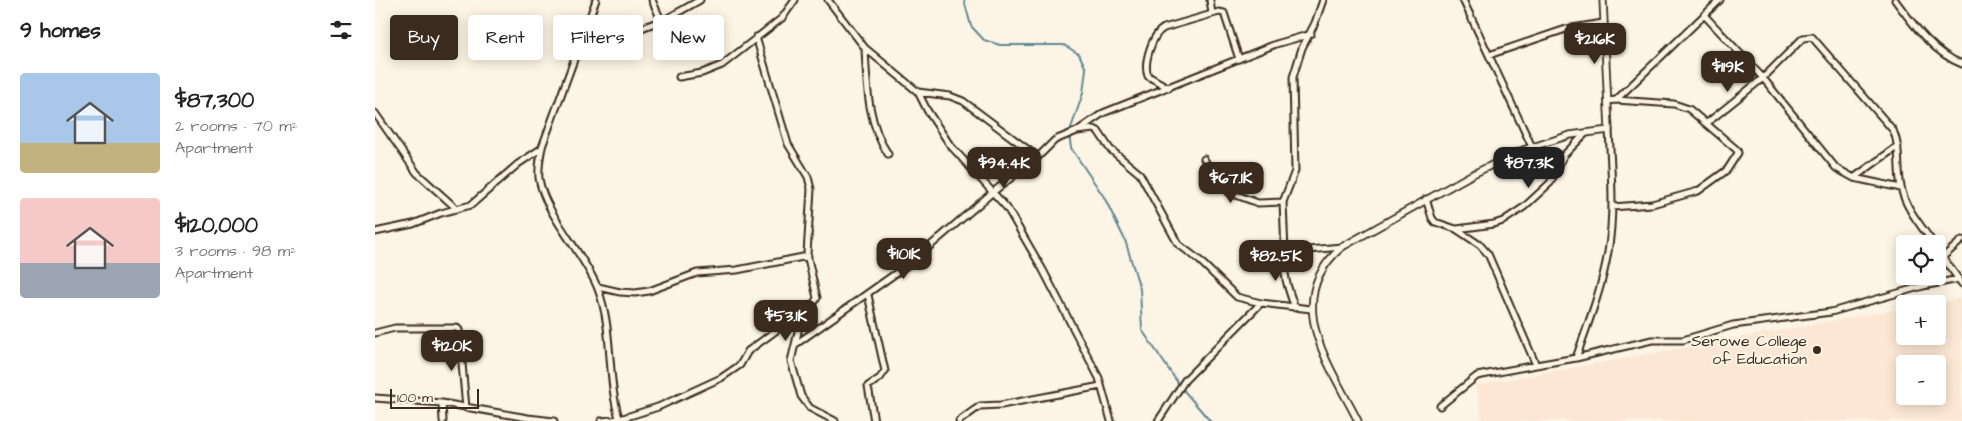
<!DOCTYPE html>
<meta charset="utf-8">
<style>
:root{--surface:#fff;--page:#f6f6f6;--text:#222;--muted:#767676;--accent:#3b2a1e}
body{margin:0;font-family:"Architects Daughter",sans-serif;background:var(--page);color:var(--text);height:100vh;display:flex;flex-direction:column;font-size:19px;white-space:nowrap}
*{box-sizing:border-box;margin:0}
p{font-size:16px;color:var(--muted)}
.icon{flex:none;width:28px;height:28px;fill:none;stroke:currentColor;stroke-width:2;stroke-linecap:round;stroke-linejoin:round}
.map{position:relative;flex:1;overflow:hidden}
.side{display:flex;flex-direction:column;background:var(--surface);width:375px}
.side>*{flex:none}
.hud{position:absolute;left:15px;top:15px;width:475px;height:45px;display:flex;gap:10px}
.tools{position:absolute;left:1521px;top:235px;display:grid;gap:10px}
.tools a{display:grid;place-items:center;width:50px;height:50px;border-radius:5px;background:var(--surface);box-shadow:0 2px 12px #0003;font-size:25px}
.scale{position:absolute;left:15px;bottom:12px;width:89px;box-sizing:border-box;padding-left:5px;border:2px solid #3b2a1e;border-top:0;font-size:14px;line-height:18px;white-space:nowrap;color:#3b2a1e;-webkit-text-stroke:4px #fcf5e5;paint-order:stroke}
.price{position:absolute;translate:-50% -42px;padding:0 11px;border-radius:10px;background:var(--accent);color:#fff;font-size:16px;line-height:32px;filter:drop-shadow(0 1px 2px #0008)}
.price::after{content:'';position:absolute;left:50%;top:30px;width:15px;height:11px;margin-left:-8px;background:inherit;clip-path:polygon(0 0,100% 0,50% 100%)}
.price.active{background:#222;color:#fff}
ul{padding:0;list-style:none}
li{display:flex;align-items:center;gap:15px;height:125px;padding:0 20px}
li span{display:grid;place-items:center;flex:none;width:140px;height:100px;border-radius:5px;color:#555}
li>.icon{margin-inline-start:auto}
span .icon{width:60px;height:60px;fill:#fffc;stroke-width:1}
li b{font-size:21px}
h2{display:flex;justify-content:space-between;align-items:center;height:60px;padding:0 20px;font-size:21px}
.pill{padding:0 18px;border-radius:5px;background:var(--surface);box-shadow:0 2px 12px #0003;font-size:18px;line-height:45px}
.pill.active{background:var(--accent);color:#fff}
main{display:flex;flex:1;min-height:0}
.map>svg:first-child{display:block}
</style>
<main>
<section class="side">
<h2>9 homes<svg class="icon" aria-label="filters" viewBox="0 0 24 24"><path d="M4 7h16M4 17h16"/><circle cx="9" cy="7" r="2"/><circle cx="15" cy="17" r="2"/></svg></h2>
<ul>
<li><span style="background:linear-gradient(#a9c7e8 70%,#c2b280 0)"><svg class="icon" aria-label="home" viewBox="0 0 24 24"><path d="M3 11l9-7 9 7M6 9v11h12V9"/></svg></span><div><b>$87,300</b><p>2 rooms · 70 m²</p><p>Apartment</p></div></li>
<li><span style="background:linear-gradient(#f6c9c9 65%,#9aa5b1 0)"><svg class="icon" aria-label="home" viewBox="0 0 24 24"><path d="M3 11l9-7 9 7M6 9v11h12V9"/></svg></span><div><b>$120,000</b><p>3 rooms · 98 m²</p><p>Apartment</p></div></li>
</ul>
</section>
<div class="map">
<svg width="1587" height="421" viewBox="0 0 1587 421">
<rect width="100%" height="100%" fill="#fcf5e5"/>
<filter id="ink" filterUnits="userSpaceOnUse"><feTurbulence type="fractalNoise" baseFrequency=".02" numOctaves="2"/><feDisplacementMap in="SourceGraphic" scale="10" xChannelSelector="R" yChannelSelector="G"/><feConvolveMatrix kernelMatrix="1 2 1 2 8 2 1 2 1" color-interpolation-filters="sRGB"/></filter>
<g filter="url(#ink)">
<path fill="#fbe7d4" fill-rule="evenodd" d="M1587,298l-1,123h-479l-6,-36 429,-77v28h32v-32h-6zM1530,364h32v32h-32z"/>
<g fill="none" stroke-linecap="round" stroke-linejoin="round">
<path stroke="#648793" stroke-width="2" d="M589,0l7,26 13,14 16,5h64l15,9 7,15 -3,24 -14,41 2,14 33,49 21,43 15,49 2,41 38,56 30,35"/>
<defs>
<path id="minor" d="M221,0l-54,147c-2,10 -4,20 -3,31 5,36 46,76 59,111 16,42 8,89 22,132
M277,0l9,20
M453,0l37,48 53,44 9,18 23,35 57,63 36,62 56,108 12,43
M835,0l2,14
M948,0l-8,23 -13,25 -9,29 2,94 -12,31 2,50 57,-5
M1088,0l69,147
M1520,0c18,24 38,53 67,64
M1330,16l58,62 73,90 18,10 47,10
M490,49c2,35 2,74 23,105
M203,52l90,-34 32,-18
M1114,55l77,-26 37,-6
M304,77l23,-4 20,-8 60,-47 13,-18
M794,88l-21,-12c-5,-12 4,-42 16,-48l55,-16 5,1 15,46
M543,92l32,4 13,5 75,56
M1233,101l8,-1 104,-100
M0,113l42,60 40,36
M1332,123l56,-45 40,-40 9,-1 81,93c8,18 4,37 8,57 4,21 21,40 33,57
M702,131l17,-2 4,2 12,18 30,25 38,70 20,15 39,38 24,6
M829,159l13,21 11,12 30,11 25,-1
M1480,177l43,-31
M1051,199l6,19 3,4 21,7 24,16 8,9 48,111 40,-7 76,-18h31l50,-15 98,-13 92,-26 36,-7
M1237,207l40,-3 46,-13 29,-21 11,-17 -1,-3 -48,-41 -15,-5 -58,-4
M1082,229l37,-5 9,-3 21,-14 26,-24 14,-28 22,-22
M0,232l38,-8 28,-11 30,-8 47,-41 24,-16
M1562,249l25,35
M910,252c-3,21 3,37 10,56
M1568,257l19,-17
M223,287l22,5 15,1 14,-2 48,-18 40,-3 71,-14
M493,295l17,76 -5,7 -12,8 6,35
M422,316l1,16 -7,29 10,35 9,12 25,13
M0,333l20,-5h62l2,2 7,78
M421,344l113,-80 84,-72 45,-35 17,-17 22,-9 26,-18 173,-69 35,-10
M1201,358c12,-34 26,-70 32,-106 7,-40 3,-82 1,-122
M0,398l67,5 86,15 26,3
M67,403l1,18
M1065,406l37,-30 59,-11
M226,421l19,-2 38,-12 63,-29 19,-13 8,-14 66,-48 3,-5 -10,-44 4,-65 -3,-12 -20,-33 -32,-107
M584,421l21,-15 21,-1 100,-19
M783,421l27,-41 76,-77 50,6"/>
<path id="tertiary" d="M983,421c-28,-56 -78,-121 -16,-174l129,-72 52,-25 47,-15 39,-5 -6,-130"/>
</defs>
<use href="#minor" stroke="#3b2a1e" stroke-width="9"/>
<use href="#tertiary" stroke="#3b2a1e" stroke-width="9"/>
<use href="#minor" stroke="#fcf5e5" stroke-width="5"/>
<use href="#tertiary" stroke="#fcf5e5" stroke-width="5.5"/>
</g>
</g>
<circle fill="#3b2a1e" stroke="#fcf5e5" stroke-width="2" cx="1442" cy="350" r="5"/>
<g text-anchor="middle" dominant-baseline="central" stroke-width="4" stroke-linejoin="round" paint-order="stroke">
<g font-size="16" fill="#3b2a1e" stroke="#fcf5e5" text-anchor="end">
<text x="1432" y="341">Serowe College<tspan x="1432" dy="18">of Education</tspan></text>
</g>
</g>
</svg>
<div class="tools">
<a><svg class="icon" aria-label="locate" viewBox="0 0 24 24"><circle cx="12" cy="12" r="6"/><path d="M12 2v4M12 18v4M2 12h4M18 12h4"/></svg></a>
<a>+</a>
<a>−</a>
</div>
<div class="scale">100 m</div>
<b class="price" style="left:1220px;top:65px">$216K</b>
<b class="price" style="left:1353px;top:93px">$119K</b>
<b class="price" style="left:629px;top:189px">$94.4K</b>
<b class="price active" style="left:1154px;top:189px">$87.3K</b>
<b class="price" style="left:856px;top:204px">$67.1K</b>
<b class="price" style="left:529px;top:280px">$101K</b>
<b class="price" style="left:901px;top:282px">$82.5K</b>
<b class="price" style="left:411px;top:342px">$53.1K</b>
<b class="price" style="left:77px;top:372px">$120K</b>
<div class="hud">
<a class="pill active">Buy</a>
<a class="pill">Rent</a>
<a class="pill">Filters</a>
<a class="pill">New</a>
</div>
</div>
</main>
